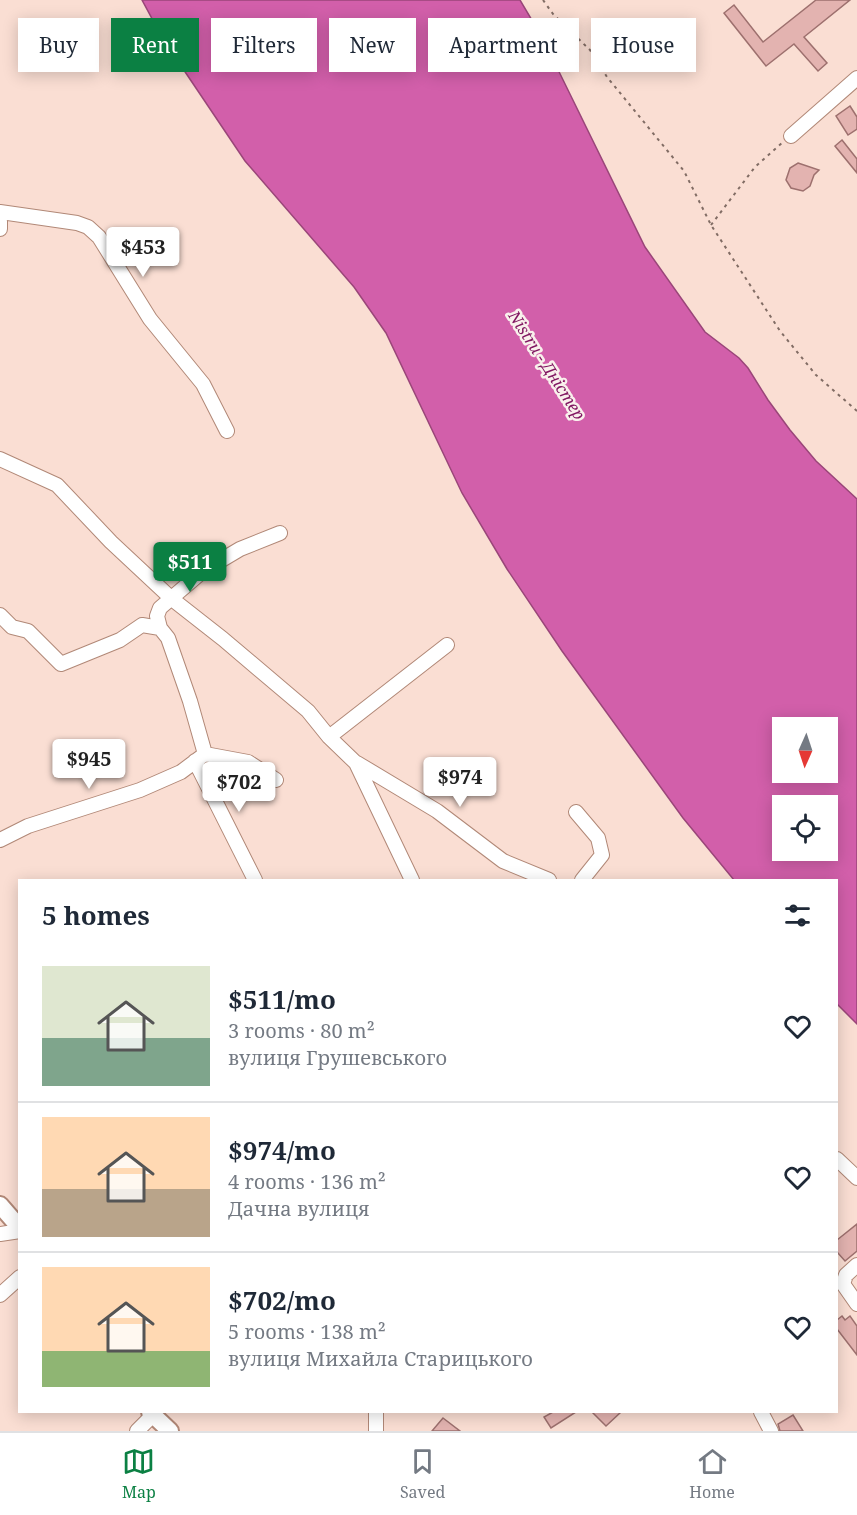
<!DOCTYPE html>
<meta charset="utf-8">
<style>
:root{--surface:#fff;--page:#f2f2f3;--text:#1f2937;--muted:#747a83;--line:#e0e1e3;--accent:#0b8043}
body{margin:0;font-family:"Noto Serif",serif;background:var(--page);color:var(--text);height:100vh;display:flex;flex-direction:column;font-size:22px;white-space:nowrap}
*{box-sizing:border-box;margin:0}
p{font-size:20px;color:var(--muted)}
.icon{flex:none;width:33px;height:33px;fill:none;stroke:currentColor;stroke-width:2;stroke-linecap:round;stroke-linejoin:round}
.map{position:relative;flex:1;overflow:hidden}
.sheet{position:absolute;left:18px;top:879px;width:820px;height:534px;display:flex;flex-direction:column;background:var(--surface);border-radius:0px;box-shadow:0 3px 15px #0003}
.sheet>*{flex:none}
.banner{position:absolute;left:18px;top:18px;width:822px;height:54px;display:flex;gap:12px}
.needle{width:39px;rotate:183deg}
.controls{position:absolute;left:772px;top:717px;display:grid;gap:12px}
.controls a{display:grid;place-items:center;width:66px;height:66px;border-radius:0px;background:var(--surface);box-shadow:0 3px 15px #0003;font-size:30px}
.price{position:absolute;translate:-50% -51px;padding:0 14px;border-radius:6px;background:#fff;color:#222;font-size:20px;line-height:39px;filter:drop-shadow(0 2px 3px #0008)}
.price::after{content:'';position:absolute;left:50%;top:36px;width:18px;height:14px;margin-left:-9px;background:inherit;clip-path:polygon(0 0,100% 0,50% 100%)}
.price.active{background:var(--accent);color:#fff}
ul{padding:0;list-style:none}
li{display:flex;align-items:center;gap:18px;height:150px;padding:0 24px}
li+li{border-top:2px solid var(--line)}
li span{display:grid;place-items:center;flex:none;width:168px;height:120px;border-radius:0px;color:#555}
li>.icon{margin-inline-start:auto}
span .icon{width:72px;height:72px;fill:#fffc;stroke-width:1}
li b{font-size:26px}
h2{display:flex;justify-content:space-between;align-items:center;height:72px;padding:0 24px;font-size:26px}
.chip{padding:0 21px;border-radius:0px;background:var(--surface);box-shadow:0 3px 15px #0003;font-size:21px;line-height:54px}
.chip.active{background:var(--accent);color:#fff}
.dock{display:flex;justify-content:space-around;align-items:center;height:84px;border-top:2px solid var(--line);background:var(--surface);font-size:16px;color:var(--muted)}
.dock a{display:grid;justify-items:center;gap:3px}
.dock .active{color:var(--accent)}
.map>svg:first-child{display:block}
</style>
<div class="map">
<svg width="857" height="1431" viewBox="0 0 857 1431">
<rect width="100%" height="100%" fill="#faded3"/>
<path fill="#d25faa" stroke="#9a4679" stroke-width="1.5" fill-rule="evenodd" d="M142,0h378l22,37 103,210 60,85 34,26 9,10 20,32 22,30 26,31 41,38v525l-20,-20v-124h-103l-51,-62 -121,-167 -55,-82 -45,-76 -76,-160 -32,-46 -109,-126 -82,-122zM783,728h45v44h-45zM783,806h45v44h-45z"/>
<path fill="#e3b3b0" stroke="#9d706e" stroke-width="1.5" d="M816,0h34l-46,37 23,26 -9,8 -24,-27 -28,22 -42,-53 10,-8 29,37z
M850,106l7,11v12l-9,6 -12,-19z
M842,140l15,19v14l-22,-27z
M798,163l21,7 -5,5 -4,11 -7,5 -12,-3 -5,-8 4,-12z
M857,1224v27l-12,10 -8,-9v-12z
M842,1316l3,4 5,-4 7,10v29l-20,-26v-9z
M553,1412h23l-25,16 -7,-11z
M592,1412h29l-15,14z
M793,1415l10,16h-23l-2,-7z
M443,1418l17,13h-28z"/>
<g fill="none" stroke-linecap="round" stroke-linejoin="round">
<defs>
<path id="minor" d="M791,136l66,-58
M0,212l77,11 11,4 11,10 51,82 53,65 24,47
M0,221v8
M0,459l57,26 54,57 61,57 51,40 85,72 21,26 27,26 56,117
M0,615l12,12 16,4 33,33 59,-24 22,-15 18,3
M329,737l118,-92
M205,754l-15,-53 -22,-63 -8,-10 -3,-12 3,-8 43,-37 37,-22 40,-16
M195,761l60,119
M357,763l80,48 66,50 46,19
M576,812l22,26 4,17 -20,25
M0,840l28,-14 112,-36 41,-18 24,-18 43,8 28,18
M837,1159l20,19
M0,1234l20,-3
M857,1265l-11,10 -3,9 14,20
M0,1295l20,-18
M376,1412v19
M761,1412l10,19
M137,1431l16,-16"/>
<path id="major" d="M0,1205l20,23
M150,1412l20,19"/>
</defs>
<use href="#minor" stroke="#b18877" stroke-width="16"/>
<use href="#major" stroke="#b18877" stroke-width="20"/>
<path stroke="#816c64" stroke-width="2" stroke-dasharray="3 4.5" stroke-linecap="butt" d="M543,0l10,14 37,36 17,27 77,94 27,54 69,106 36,44 41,36
M711,225l44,-58 27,-24"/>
<use href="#minor" stroke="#fff" stroke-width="14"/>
<use href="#major" stroke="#fff" stroke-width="16"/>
</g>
<g text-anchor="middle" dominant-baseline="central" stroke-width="5" stroke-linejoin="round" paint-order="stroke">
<g font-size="16" font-style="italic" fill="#811762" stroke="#f9f0ec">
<text transform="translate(547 365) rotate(57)">Nistru - Дністер</text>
</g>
</g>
</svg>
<div class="controls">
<a><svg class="needle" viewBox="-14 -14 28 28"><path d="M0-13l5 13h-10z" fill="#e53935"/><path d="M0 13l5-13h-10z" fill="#747a83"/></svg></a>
<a><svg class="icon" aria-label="locate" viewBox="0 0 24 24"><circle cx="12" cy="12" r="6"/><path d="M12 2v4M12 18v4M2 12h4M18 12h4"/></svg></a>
</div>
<b class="price" style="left:143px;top:278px">$453</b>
<b class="price active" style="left:190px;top:593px">$511</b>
<b class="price" style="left:89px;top:790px">$945</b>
<b class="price" style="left:460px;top:808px">$974</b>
<b class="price" style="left:239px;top:813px">$702</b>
<div class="banner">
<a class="chip">Buy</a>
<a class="chip active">Rent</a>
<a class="chip">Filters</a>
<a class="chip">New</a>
<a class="chip">Apartment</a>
<a class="chip">House</a>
</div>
<section class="sheet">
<h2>5 homes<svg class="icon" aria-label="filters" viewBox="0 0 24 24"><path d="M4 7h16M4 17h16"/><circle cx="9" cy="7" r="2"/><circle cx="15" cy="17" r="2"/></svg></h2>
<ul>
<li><span style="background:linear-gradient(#dfe7d0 60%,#7fa58c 0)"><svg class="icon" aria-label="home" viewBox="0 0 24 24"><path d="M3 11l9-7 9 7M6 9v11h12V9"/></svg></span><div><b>$511/mo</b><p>3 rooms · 80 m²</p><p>вулиця Грушевського</p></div><svg class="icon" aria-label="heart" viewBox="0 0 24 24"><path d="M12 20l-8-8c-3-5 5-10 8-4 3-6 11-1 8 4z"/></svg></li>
<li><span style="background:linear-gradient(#ffd9b3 60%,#b9a48a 0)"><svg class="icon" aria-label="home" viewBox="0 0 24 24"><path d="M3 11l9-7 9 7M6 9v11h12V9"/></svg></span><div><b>$974/mo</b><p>4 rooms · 136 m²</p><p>Дачна вулиця</p></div><svg class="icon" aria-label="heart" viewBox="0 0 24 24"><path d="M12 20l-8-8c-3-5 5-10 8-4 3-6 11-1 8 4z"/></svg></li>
<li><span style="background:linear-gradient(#ffd9b3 70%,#8fb573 0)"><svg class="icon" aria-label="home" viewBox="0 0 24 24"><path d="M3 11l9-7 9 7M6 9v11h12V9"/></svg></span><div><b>$702/mo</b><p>5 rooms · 138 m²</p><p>вулиця Михайла Старицького</p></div><svg class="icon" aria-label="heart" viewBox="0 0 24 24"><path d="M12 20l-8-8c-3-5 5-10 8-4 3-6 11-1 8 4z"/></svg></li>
</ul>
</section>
</div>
<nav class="dock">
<a class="active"><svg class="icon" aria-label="map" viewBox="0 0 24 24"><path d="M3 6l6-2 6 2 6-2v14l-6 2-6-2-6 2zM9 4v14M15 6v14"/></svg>Map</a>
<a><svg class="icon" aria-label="saved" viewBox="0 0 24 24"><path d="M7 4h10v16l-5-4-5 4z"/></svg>Saved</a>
<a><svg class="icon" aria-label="home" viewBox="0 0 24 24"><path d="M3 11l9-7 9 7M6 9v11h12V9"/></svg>Home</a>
</nav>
